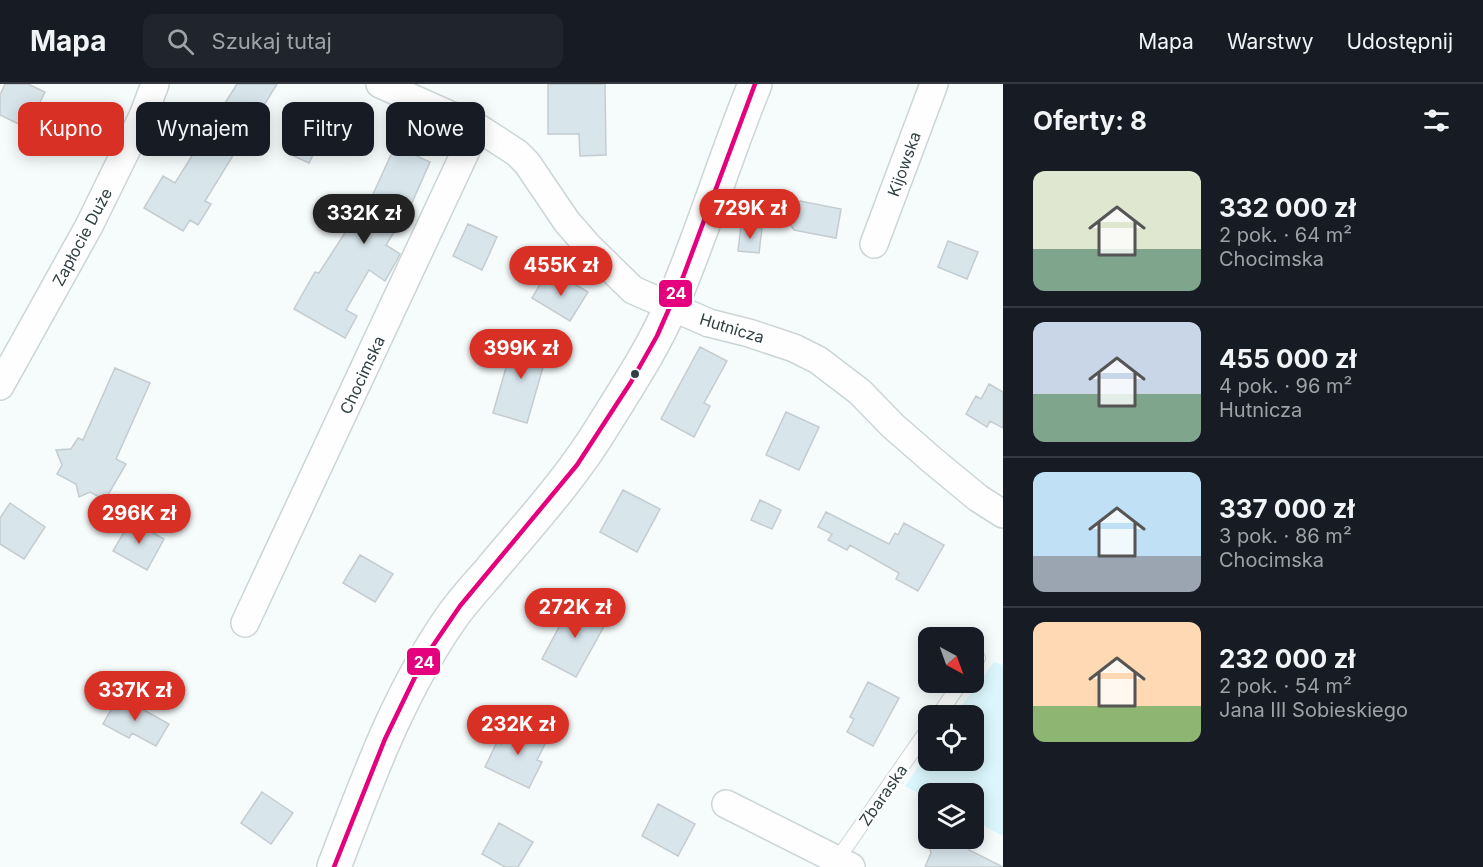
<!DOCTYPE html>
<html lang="pl">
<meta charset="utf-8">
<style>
:root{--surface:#171b24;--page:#20242c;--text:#f1f3f6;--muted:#9ea1a6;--line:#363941;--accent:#d93025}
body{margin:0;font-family:Inter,sans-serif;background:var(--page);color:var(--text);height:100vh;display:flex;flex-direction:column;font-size:22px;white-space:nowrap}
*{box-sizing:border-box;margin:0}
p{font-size:20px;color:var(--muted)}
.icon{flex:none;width:33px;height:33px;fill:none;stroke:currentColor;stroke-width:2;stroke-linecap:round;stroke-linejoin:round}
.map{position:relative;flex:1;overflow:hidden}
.sheet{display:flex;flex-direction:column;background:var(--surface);width:480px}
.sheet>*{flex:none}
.top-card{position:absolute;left:18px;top:18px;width:570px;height:54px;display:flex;gap:12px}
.needle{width:39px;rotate:139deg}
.tools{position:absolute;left:918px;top:543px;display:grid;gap:12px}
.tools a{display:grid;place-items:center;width:66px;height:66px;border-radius:12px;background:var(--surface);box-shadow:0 3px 15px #0003;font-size:30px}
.price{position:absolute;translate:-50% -51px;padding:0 14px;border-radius:21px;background:var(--accent);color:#fff;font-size:20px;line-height:39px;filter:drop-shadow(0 2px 3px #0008)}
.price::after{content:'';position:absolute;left:50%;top:36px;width:18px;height:14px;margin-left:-9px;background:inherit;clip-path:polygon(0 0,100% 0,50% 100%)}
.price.current{background:#222;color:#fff}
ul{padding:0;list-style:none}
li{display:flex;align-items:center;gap:18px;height:150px;padding:0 30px}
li+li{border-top:2px solid var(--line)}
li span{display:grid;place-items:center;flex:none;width:168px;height:120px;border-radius:12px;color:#555}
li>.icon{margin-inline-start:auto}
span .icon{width:72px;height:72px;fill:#fffc;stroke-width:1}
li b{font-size:26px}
h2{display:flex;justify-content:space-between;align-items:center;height:72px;padding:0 30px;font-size:26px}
.pill{padding:0 21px;border-radius:12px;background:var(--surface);box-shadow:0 3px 15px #0003;font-size:21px;line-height:54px}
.pill.current{background:var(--accent);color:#fff}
header{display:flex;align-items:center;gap:36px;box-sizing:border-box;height:84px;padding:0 30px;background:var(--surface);border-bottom:2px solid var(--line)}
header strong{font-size:28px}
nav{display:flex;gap:33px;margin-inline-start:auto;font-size:21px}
.search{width:420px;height:54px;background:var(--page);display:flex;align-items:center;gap:15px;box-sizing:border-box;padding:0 21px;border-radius:12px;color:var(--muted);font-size:22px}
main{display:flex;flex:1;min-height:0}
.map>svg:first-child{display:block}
</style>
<header>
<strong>Mapa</strong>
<div class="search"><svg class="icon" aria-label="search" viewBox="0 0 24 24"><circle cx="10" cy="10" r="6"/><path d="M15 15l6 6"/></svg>Szukaj tutaj</div>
<nav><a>Mapa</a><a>Warstwy</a><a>Udostępnij</a></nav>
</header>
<main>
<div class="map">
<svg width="1003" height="783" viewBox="0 0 1003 783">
<rect width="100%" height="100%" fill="#f6fbfb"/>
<path fill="#dbf7fd" d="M994,578l9,3v171l-29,-15v-27h-46v4l-23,-12 23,-33v7h46v-44l-19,-1z"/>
<path fill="#d8e6ec" stroke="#c4ccd0" stroke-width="1.5" d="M5,0h23l17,8 -18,36 -27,-13v-20z
M237,0h40l-72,117 6,3 -13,21 -8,-5 -7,11 -39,-23 19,-32 12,7z
M548,0h57l1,71 -26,1 -1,-22h-31z
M298,52l20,9 -9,18 -20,-9z
M395,62l35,16 -19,43 -25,40 14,9 -4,8 -11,19 -16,-11 -23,40 11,6 -12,22 -51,-29 21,-37 4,1 40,-62 5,3z
M800,117l41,8 -5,29 -42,-8 -12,-18z
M468,140l29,13 -15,33 -29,-14z
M741,142l21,2 -3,25 -21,-2z
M948,157l30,11 -11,27 -29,-12z
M558,190l30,18 -18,29 -38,-23 11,-19 9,6z
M515,252l34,10 -22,77 -34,-10z
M700,263l27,14 -23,42 6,3 -16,31 -33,-18z
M115,284l35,15 -34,76 10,5 -21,36 -15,-8 -11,5 -3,-13 -19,-10 5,-9 -6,-15 15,-1 7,-11 5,2z
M989,300l14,8v36l-13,-7 -3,6 -21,-13 10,-18 5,3z
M786,328l33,15 -20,43 -33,-15z
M623,406l37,19 -23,43 -37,-20z
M760,416l21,10 -9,19 -21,-9z
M10,419l35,24 -21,32 -24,-15v-26z
M826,428l63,32 6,-11 3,2 6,-12 40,22 -26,46 -22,-12 3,-6 -49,-28 -3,5 -19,-10 4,-6 -14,-7z
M131,436l33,19 -17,31 -34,-19z
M360,471l33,19 -18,28 -32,-19z
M573,517l35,18 -32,58 -34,-18z
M868,598l31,16 -26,48 -26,-14 7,-13 -4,-2z
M119,612l50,28 -13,22 -24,-13 -3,5 -26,-14z
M511,639l36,17 -10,20 5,2 -13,26 -44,-21 12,-25 4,2z
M262,708l31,21 -22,31 -30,-21z
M658,720l37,20 -17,32 -36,-20z
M499,739l34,19 -15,25h-13l-23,-13z
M941,754h20l11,7 -3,5 34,17h-78l6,-14 -3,-11z"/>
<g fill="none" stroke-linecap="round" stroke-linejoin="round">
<defs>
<path id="lane" d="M974,581l4,-7
M938,632l23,-34
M837,776l91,-131"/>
<path id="street" d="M380,0l97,43 40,26 10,10 40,59 21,24 45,44 76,33 40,10 45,15 24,12 42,32 33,34 39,34 46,38 25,16
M874,160l60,-160
M0,302l89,-160 54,-110 12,-32
M245,539l232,-496
M726,720l125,63"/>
<path id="secondary" d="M334,783c33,-86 64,-173 117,-249 11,-16 25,-31 38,-46 39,-47 82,-93 114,-146 24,-39 51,-79 69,-122 31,-72 53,-147 83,-220"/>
</defs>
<use href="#lane" stroke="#ccd5d6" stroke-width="16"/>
<use href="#street" stroke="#ccd5d6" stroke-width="30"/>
<use href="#secondary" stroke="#ccd5d6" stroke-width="36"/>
<use href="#lane" stroke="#fefefe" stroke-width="14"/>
<use href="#street" stroke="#fefefe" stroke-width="27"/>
<use href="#secondary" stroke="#fefefe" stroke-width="33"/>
<defs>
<path id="bus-1" d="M334,783l51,-128 30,-62 17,-30 28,-41 117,-141 54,-83 26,-46 26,-59 72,-193"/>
</defs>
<use href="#bus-1" stroke="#fff" stroke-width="9"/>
<use href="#bus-1" stroke="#e5007d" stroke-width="4.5"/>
</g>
<circle fill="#314043" stroke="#fff" stroke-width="2" cx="635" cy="290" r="5"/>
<g text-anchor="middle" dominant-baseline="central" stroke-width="5" stroke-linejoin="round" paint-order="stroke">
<g font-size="16" fill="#314043" stroke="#fff">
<text transform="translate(904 80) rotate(-70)">Kijowska</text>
<text transform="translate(82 153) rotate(-62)">Zapłocie Duże</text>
<text transform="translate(732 244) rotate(17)">Hutnicza</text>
<text transform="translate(362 291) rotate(-65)">Chocimska</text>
<text transform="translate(883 711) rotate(-55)">Zbaraska</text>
</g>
</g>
<g stroke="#fff" stroke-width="2">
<rect x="658" y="195" width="35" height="29" rx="6" fill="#e5007d"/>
<rect x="406" y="563" width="35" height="29" rx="6" fill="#e5007d"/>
</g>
<g font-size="16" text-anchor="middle" font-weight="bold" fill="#fff">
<text x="676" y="215">24</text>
<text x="424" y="584">24</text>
</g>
</svg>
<div class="tools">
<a><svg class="needle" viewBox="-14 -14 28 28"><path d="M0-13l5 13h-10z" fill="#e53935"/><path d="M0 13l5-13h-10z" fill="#9ea1a6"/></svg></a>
<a><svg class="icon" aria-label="locate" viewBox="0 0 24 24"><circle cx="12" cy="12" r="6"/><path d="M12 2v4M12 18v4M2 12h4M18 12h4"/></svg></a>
<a><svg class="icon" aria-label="layers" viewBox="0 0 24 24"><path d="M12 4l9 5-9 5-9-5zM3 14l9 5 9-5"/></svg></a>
</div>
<b class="price" style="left:750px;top:156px">729K zł</b>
<b class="price current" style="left:364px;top:161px">332K zł</b>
<b class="price" style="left:561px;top:213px">455K zł</b>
<b class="price" style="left:521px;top:296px">399K zł</b>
<b class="price" style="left:139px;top:461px">296K zł</b>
<b class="price" style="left:575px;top:555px">272K zł</b>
<b class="price" style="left:135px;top:638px">337K zł</b>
<b class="price" style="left:518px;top:672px">232K zł</b>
<div class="top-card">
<a class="pill current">Kupno</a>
<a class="pill">Wynajem</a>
<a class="pill">Filtry</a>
<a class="pill">Nowe</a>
</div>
</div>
<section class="sheet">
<h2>Oferty: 8<svg class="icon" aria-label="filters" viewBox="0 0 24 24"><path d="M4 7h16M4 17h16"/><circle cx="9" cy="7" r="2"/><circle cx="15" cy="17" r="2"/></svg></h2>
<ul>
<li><span style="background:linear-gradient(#dfe7d0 65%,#7fa58c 0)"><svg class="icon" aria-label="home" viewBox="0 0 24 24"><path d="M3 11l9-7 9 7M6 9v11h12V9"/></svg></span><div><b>332 000 zł</b><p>2 pok. · 64 m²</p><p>Chocimska</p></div></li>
<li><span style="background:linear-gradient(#c9d6e8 60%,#7fa58c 0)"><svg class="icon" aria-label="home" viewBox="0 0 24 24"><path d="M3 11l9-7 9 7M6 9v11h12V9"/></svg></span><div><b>455 000 zł</b><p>4 pok. · 96 m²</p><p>Hutnicza</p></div></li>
<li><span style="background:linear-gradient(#bfe0f5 70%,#9aa5b1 0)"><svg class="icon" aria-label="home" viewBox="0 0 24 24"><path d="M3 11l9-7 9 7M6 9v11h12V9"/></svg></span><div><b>337 000 zł</b><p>3 pok. · 86 m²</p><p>Chocimska</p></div></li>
<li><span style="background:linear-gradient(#ffd9b3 70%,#8fb573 0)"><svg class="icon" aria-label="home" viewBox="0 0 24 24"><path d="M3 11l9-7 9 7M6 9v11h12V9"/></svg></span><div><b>232 000 zł</b><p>2 pok. · 54 m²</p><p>Jana III Sobieskiego</p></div></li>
</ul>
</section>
</main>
